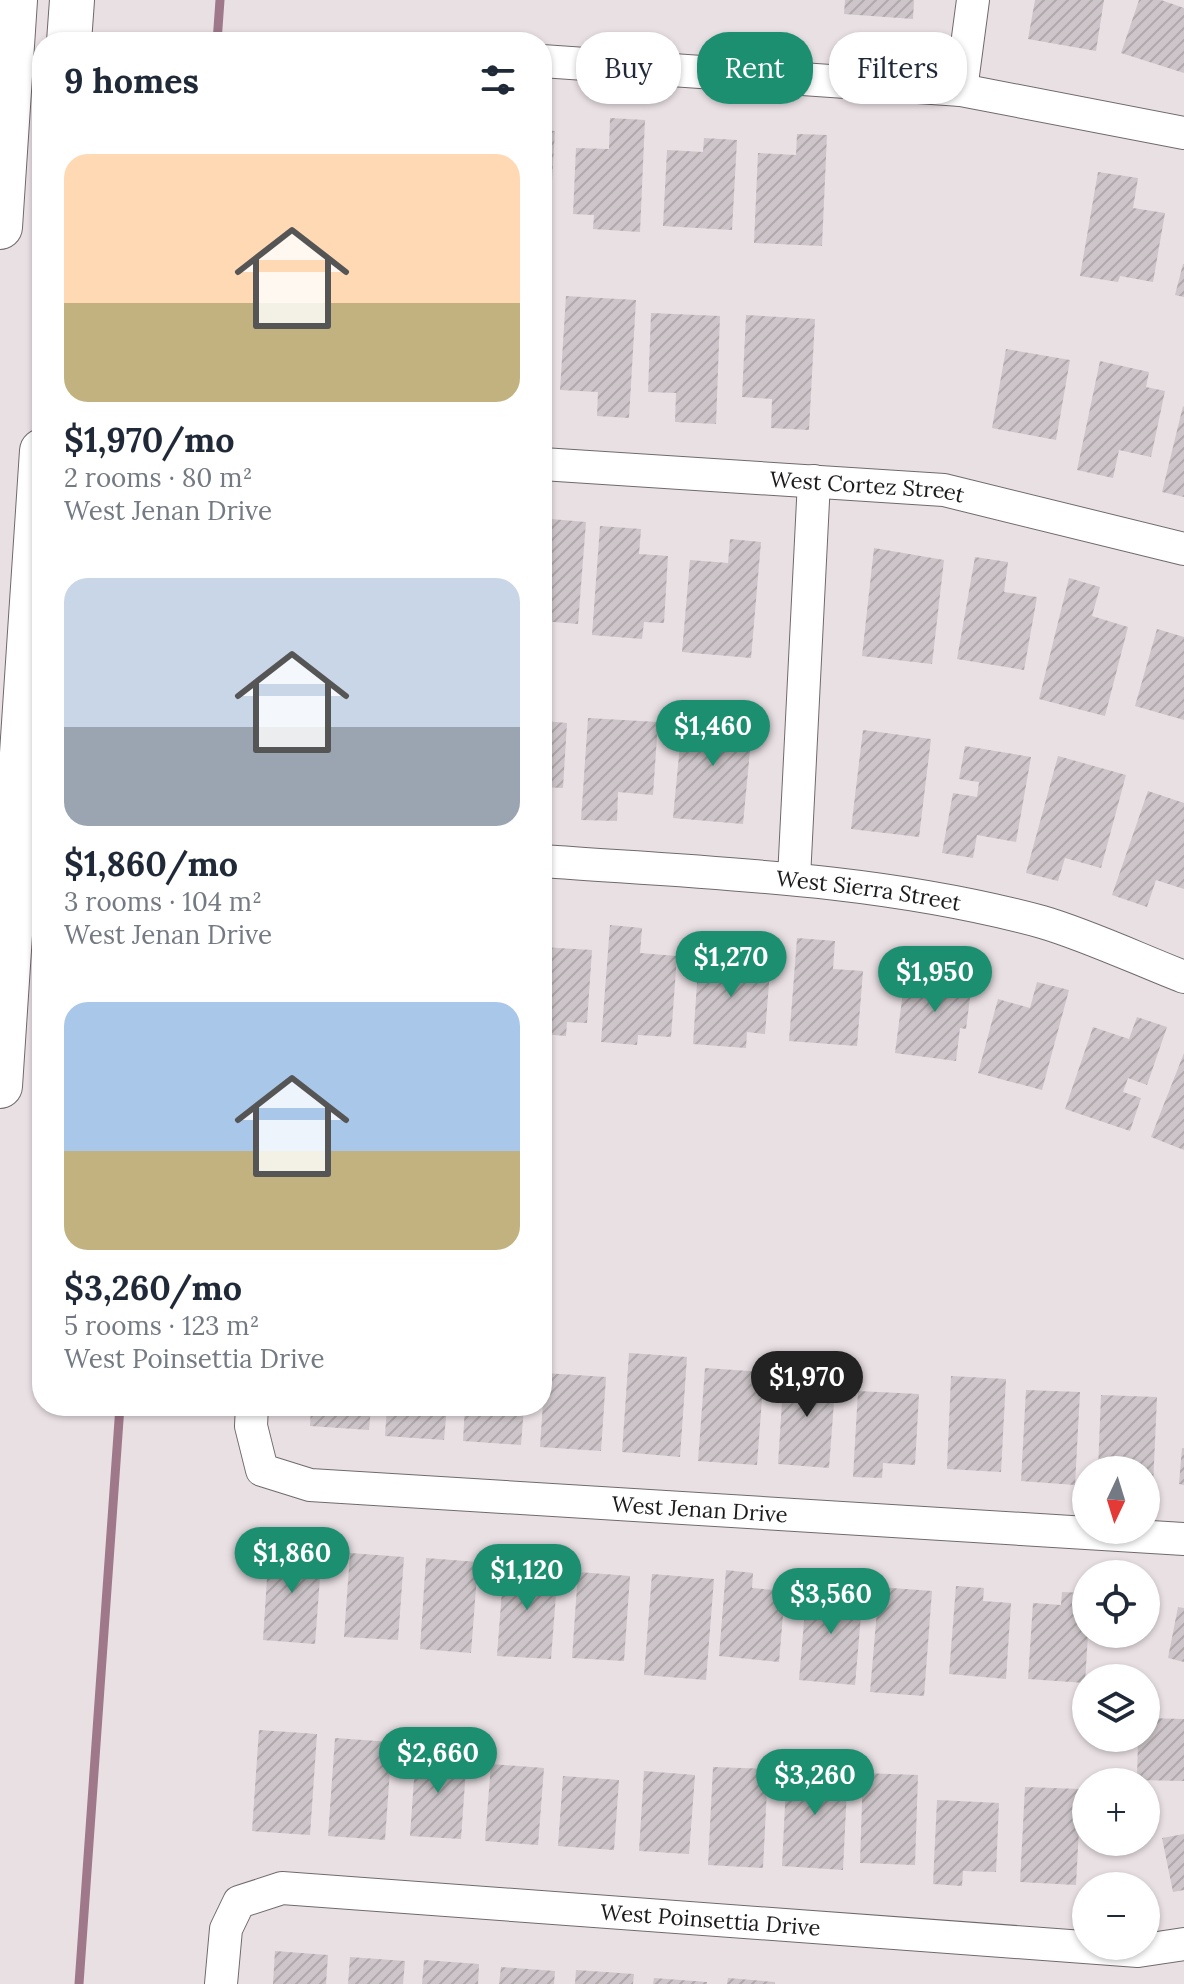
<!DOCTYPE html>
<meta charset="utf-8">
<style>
:root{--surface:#fff;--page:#f2f2f3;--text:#1f2937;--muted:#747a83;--accent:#1c8f71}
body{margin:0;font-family:Lora,serif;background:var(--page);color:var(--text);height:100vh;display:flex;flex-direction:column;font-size:30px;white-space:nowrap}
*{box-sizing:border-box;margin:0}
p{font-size:26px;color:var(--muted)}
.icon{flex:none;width:44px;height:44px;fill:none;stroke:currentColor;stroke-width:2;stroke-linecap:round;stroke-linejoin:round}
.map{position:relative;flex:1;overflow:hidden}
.sheet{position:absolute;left:32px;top:32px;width:520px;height:1384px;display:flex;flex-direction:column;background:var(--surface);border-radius:32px;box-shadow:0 2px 6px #0004}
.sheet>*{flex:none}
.banner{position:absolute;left:576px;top:32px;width:488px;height:72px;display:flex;gap:16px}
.needle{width:52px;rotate:184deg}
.tools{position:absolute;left:1072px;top:1456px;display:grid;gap:16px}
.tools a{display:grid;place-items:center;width:88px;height:88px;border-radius:50%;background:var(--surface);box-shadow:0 2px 6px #0004;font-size:40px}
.price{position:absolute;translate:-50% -68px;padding:0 18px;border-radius:28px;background:var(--accent);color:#fff;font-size:26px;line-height:52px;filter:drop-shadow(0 2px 4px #0008)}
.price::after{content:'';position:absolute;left:50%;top:48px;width:24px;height:18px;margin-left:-12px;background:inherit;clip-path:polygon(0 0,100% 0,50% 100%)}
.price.on{background:#222;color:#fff}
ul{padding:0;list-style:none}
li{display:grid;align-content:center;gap:16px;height:424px;padding:0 32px}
li span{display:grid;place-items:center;height:248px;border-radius:24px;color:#555}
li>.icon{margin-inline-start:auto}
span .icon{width:144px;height:144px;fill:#fffc;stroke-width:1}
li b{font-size:34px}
h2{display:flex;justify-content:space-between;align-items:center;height:96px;padding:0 32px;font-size:34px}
.chip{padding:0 28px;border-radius:32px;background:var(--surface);box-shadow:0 2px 6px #0004;font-size:28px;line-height:72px}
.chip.on{background:var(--accent);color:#fff}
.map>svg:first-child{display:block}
</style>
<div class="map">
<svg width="1184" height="1984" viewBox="0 0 1184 1984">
<defs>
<pattern id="building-hatch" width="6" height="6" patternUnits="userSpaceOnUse" patternTransform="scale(2)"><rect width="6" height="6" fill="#cdc5c9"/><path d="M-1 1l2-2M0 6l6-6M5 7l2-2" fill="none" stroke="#b0a9ac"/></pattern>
</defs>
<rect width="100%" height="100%" fill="#e9e0e4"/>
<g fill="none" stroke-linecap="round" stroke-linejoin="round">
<path stroke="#9f788a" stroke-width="9" d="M217,42l3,-42
M79,1984l41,-578"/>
</g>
<path fill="url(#building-hatch)" d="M845,0h69l-1,19 -69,-5z
M1035,0h69l-8,51 -68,-12z
M1139,0h22l23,8v65l-63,-20z
M610,118l35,2 -5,112 -47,-3 1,-14 -21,-1 3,-66 33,1z
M542,130l13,1 -6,99h-7z
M797,134l30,1 -5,111 -68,-3 4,-90 38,2z
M704,138l33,2 -5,90 -69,-4 4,-76 36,2z
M1098,172l40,6 -5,30 32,5 -12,69 -33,-6 -2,6 -38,-6z
M1183,264h1v33l-9,-2z
M566,296l70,4 -7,118 -32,-2 1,-24 -38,-2z
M542,301h5l-3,39h-2z
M651,313l69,3 -4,108 -41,-2 1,-29 -28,-1z
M746,315l69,4 -6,111 -38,-2 1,-29 -30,-2z
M1006,349l64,11 -14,80 -64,-12z
M1100,361l49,11 -3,15 19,4 -14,66 -32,-7 -6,28 -36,-8z
M1183,406l1,1v90l-22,-5z
M551,519l35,3 -8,102 -36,-3v-71h6z
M600,526l41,3 -2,25 29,2 -4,67 -20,-1 -2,17 -50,-4z
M730,539l31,3 -10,116 -69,-6 8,-92 38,3z
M874,548l70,12 -12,104 -70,-8z
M975,557l33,5 -4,30 33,5 -13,73 -67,-11z
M1069,578l31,9 -8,29 36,11 -23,89 -66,-17z
M1157,629l27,8v83l-49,-14z
M542,705h4l-1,16 22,2 -4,65 -21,-1z
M683,713l70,6 -10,105 -70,-6z
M588,718l70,4 -5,73 -35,-3 -1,29 -36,-1z
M863,730l68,9 -12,98 -68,-8z
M965,746l66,11 -15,85 -39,-7 -4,23 -31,-5 11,-60 24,4 2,-15 -20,-3z
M1058,756l68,19 -25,93 -36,-10 -7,23 -32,-8z
M1148,791l36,12v86l-28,-9 -9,27 -35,-12z
M610,925l32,3 -2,25 37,3 -6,81 -33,-2 -1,10 -36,-3z
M797,938l38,3 -2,28 30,2 -6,75 -68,-5z
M542,947l50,3 -5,73 -20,-1 -1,14 -24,-2z
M699,953l72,5 -6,76 -18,-2 -1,16 -53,-4z
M950,963l24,3 -8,63 -6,-1 -4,33 -61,-8 10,-76 42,5z
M1037,982l32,8 -27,100 -64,-17 20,-74 32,9z
M1137,1017l30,10 -20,58 -19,-7 -5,14 18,6 -11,33 -65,-22 28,-82 36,12z
M1184,1053v97l-33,-13z
M629,1353l58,4 -7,100 -58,-5z
M705,1368l59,4 -7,93 -59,-4z
M784,1371l52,4 -7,93 -51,-4z
M545,1373l61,4 -5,74 -61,-4z
M951,1376l55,3 -5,93 -54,-3z
M1026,1390l54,2 -5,93 -54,-4z
M858,1391l61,3 -4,71 -32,-2 -1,15 -29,-1z
M1101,1395l56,2 -4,89h-7v-16h-48z
M311,1406h60l-2,24 -59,-4z
M387,1406h60l-3,34 -59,-4z
M465,1406h59l-3,39 -58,-4z
M1182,1448h2v37l-5,-1z
M269,1547l53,4 -7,93 -52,-4z
M350,1553l54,4 -6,83 -54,-3z
M426,1558l52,4 -7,91 -51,-4z
M504,1564l54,4 -7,91 -54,-3z
M726,1570l27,3 -1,15 33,3 -6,71 -60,-6z
M578,1572l52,4 -6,85 -52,-3z
M652,1574l62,5 -8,101 -62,-5z
M956,1586l28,2 -1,13 28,2 -5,76 -57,-5z
M807,1587l56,5 -8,93 -56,-5z
M879,1587l53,4 -8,105 -54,-4z
M1062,1592l24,1v41h2l-3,49 -57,-4 5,-76 28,2z
M1178,1607l6,1v54l-16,-4z
M1146,1718l38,1v62l-47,-1 1,-42h8z
M259,1730l58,4 -7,101 -58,-4z
M335,1738l57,4 -7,98 -57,-4z
M416,1751l51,3 -6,85 -51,-3z
M491,1764l53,4 -6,77 -53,-4z
M787,1765l61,3 -5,102 -61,-4z
M713,1767l55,2 -5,99 -55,-3z
M644,1771l51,4 -6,79 -50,-3z
M863,1773l55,2 -3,90 -55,-2z
M563,1776l56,4 -5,70 -56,-4z
M1025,1787l56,2 -5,96 -56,-3z
M937,1800l62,3 -3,69 -33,-1 -1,15 -29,-2z
M1184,1834v56l-11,2 -11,-54z
M275,1951l53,4 -2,29h-53z
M350,1957l55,4 -2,23h-55z
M424,1960l55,4 -1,20h-56z
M501,1967l54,4 -1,13h-55z
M576,1970l58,4 -1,10h-58z
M654,1978l53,4v2h-54z
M728,1978l47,4v2h-48z"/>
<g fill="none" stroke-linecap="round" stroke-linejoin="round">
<defs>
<g id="street">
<path d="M542,61l419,29 223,43"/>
<path d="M961,90l12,-90"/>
<path id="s1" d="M542,464l402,26 240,59"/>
<path id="s2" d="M542,861c167,12 338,17 500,61 45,13 98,38 142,55"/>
<path d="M794,878l20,-397"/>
<path id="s3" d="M252,1406l-1,20 11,44 48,15 874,54"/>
<path id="s4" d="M221,1984l5,-55 13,-27 43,-14 856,63 46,-7"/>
</g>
<path id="secondary" d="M69,42l3,-42
M0,227l15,-227
M0,1086l42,-635"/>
</defs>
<use href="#street" stroke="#70696c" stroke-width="34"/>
<use href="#secondary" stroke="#70696c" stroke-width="46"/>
<use href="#street" stroke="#fff" stroke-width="32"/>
<use href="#secondary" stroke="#fff" stroke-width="44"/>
</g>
<g text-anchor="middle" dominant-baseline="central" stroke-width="7" stroke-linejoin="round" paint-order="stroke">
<g font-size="22" fill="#1d1a1c" stroke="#fff">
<text stroke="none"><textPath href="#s1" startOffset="326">West Cortez Street</textPath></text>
<text stroke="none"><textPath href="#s2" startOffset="328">West Sierra Street</textPath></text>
<text stroke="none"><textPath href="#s3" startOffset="506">West Jenan Drive</textPath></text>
<text stroke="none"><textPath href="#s4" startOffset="560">West Poinsettia Drive</textPath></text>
</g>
</g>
</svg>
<div class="tools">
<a><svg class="needle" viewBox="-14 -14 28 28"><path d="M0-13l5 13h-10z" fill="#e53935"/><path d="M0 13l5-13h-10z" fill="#747a83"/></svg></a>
<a><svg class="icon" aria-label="locate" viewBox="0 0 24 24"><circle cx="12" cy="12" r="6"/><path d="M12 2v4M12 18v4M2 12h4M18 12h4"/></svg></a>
<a><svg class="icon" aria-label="layers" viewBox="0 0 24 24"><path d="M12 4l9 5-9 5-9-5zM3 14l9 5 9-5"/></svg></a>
<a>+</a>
<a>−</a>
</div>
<b class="price" style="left:713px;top:768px">$1,460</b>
<b class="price" style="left:731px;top:999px">$1,270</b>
<b class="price" style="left:935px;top:1014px">$1,950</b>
<b class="price on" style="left:807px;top:1419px">$1,970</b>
<b class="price" style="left:292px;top:1595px">$1,860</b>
<b class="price" style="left:527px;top:1612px">$1,120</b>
<b class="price" style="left:831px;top:1636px">$3,560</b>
<b class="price" style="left:438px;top:1795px">$2,660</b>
<b class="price" style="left:815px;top:1817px">$3,260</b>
<div class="banner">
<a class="chip">Buy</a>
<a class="chip on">Rent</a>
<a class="chip">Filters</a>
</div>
<section class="sheet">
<h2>9 homes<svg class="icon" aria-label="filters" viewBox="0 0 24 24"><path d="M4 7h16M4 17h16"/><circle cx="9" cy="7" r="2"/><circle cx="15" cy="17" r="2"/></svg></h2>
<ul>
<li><span style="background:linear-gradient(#ffd9b3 60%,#c2b280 0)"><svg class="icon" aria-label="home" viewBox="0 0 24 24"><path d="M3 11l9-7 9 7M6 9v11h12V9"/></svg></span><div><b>$1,970/mo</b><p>2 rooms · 80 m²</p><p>West Jenan Drive</p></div></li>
<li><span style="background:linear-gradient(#c9d6e8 60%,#9aa5b1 0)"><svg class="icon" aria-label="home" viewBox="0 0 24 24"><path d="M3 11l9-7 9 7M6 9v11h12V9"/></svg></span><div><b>$1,860/mo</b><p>3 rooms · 104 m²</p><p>West Jenan Drive</p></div></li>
<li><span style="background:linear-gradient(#a9c7e8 60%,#c2b280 0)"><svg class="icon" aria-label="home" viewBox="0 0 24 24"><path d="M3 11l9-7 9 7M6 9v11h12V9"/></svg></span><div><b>$3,260/mo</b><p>5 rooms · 123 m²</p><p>West Poinsettia Drive</p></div></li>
</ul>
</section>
</div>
